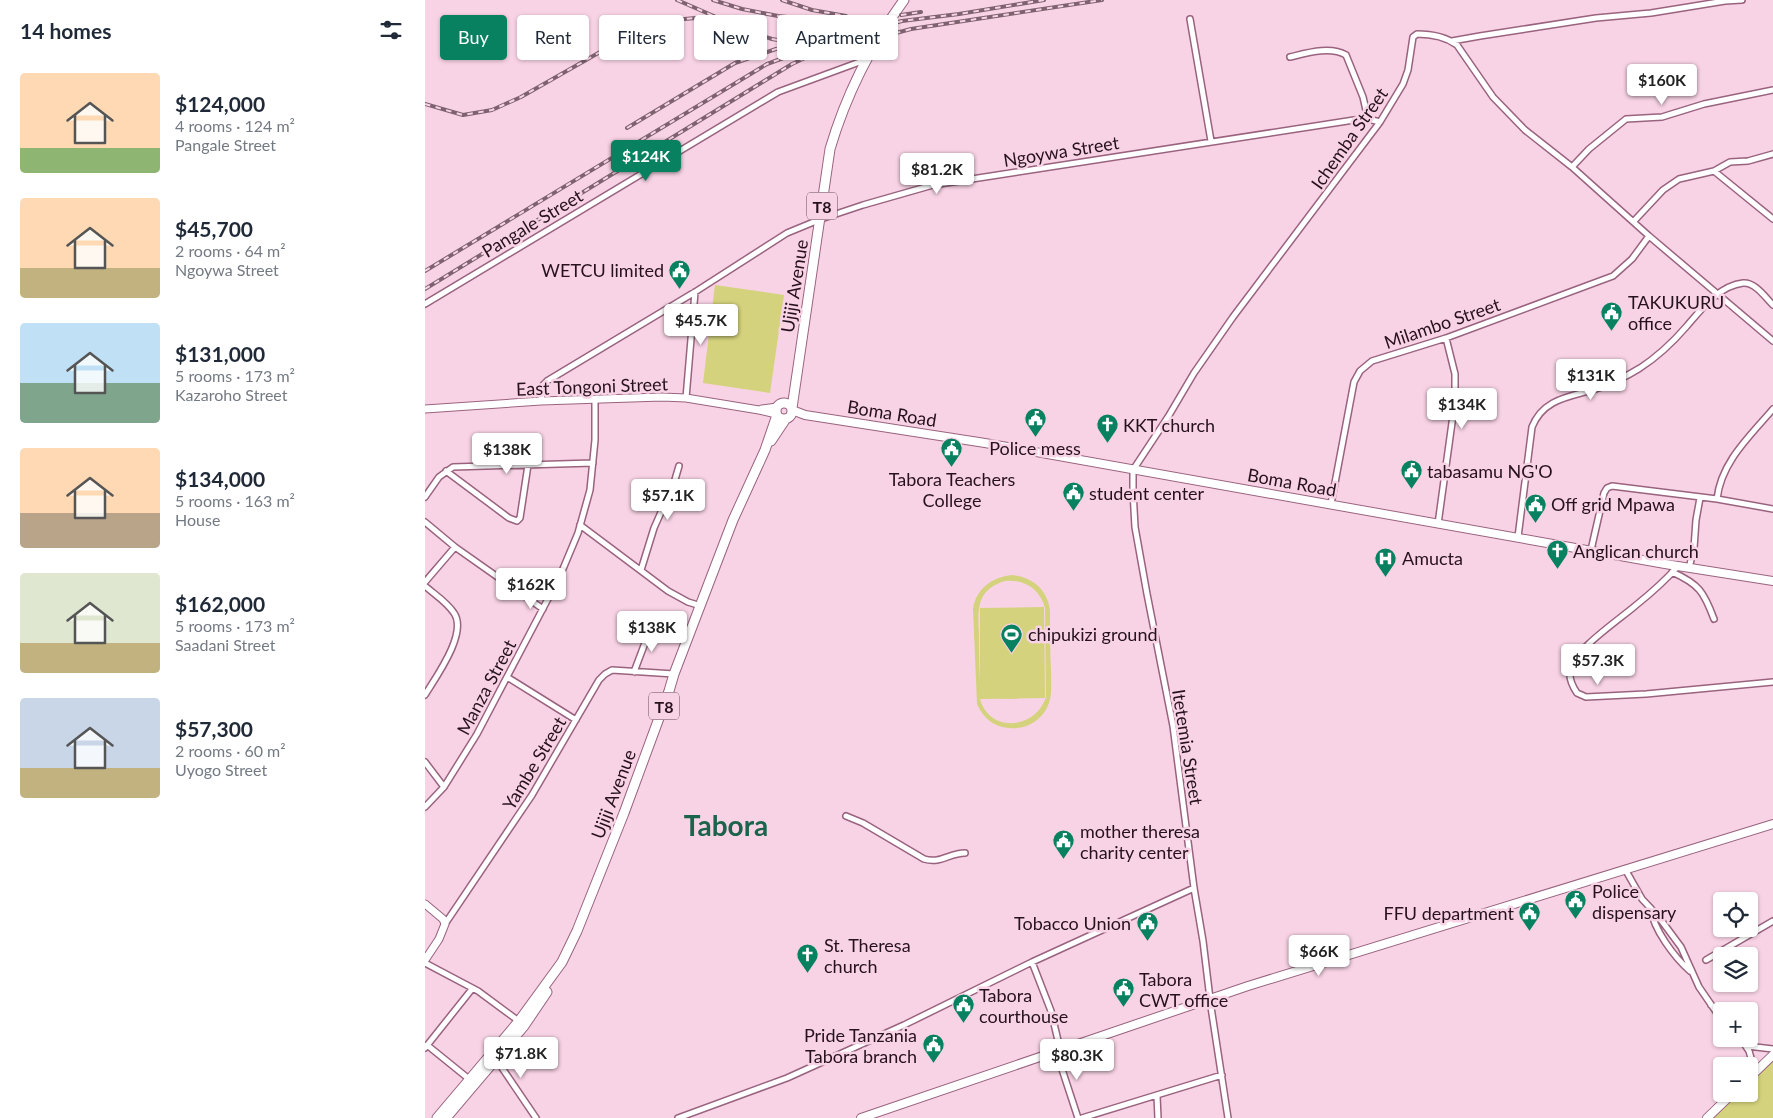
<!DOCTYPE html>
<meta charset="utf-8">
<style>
:root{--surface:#fff;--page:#f2f2f3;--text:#1f2937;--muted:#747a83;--accent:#088161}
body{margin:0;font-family:Lato,sans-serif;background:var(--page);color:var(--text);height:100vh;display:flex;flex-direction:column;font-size:19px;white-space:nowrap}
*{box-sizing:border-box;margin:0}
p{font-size:16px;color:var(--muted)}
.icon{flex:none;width:28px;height:28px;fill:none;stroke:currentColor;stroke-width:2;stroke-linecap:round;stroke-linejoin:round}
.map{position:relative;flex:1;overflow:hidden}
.side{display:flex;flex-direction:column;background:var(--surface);width:425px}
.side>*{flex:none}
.hud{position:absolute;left:15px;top:15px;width:475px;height:45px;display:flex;gap:10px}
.fabs{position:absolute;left:1288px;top:892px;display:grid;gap:10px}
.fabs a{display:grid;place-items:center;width:45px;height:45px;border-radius:5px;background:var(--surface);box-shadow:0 1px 4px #0004;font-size:25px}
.price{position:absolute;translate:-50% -42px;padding:0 11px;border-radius:5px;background:#fff;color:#222;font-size:16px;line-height:32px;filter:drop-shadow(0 1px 2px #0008)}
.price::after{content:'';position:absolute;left:50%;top:30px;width:15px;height:11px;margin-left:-8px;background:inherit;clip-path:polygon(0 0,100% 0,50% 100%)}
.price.current{background:var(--accent);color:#fff}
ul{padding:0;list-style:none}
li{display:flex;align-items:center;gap:15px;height:125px;padding:0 20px}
li span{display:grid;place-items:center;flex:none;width:140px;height:100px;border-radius:5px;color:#555}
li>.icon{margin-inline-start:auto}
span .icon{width:60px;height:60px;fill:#fffc;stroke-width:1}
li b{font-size:21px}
h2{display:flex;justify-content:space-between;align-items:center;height:60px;padding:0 20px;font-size:21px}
.chip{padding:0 18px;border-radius:5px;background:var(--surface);box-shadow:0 1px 4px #0004;font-size:18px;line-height:45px}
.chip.current{background:var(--accent);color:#fff}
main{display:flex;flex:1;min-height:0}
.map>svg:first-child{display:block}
</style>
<main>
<section class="side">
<h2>14 homes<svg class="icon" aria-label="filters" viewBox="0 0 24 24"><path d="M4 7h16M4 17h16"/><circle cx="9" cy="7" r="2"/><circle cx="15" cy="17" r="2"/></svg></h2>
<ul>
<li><span style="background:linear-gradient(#ffd9b3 75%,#8fb573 0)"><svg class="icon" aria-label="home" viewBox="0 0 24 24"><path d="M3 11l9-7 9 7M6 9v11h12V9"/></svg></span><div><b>$124,000</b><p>4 rooms · 124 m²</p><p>Pangale Street</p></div></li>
<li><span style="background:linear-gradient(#ffd9b3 70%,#c2b280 0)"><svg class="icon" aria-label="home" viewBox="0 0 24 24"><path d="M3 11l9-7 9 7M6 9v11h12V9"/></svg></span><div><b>$45,700</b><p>2 rooms · 64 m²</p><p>Ngoywa Street</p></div></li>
<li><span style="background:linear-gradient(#bfe0f5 60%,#7fa58c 0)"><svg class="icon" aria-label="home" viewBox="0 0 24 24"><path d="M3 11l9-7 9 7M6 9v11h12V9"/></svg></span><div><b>$131,000</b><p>5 rooms · 173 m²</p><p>Kazaroho Street</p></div></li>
<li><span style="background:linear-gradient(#ffd9b3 65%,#b9a48a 0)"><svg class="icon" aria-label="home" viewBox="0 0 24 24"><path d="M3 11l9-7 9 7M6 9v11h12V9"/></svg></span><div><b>$134,000</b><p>5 rooms · 163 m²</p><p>House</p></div></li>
<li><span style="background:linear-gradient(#dfe7d0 70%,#c2b280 0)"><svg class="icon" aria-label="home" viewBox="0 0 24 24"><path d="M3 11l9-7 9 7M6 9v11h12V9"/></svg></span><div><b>$162,000</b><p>5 rooms · 173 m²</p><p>Saadani Street</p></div></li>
<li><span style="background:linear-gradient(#c9d6e8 70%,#c2b280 0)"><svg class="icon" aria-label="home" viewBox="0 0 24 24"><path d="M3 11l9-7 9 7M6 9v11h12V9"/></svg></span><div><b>$57,300</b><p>2 rooms · 60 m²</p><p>Uyogo Street</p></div></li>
</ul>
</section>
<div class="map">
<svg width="1348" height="1118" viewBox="0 0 1348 1118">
<rect width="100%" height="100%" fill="#f8d3e5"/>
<path fill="#d4d27c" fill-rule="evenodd" d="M290,285l69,10 -14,98 -67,-10z
M587,575c20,2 35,14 38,35 0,20 0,41 1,62 0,9 1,19 -1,27 -4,19 -22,31 -41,29 -15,-1 -26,-10 -32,-24l-4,-95c3,-20 19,-32 39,-34zM580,581c20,-2 35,8 40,27l1,89c-10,32 -56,37 -66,2l65,-1 -1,-91 -64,1v72c-1,-14 -1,-29 -1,-43 -1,-26 -4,-47 26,-56z
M1348,1060v58h-63l26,-24h13v-12z"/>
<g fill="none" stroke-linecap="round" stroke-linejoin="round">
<defs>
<path id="minor" d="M765,19l21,122
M1027,41l28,-5 116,-18 55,-5 74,-12 17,-1
M865,57c17,-4 40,-11 56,-2l17,42 5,22
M1147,167l17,-18 37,-30 36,-2 42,-13 69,-14
M1289,171l59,48
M1209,221l29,-31 16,-11 35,-8 16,-9 18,-1 25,-7
M0,304l353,-212 87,-32
M261,398l9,-106
M116,401l2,-16 4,-4 148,-89 92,-59 34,-14 42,-14 70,-20 421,-65 14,-1 12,3
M21,471l63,47 8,3 3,-3 8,-53
M0,497l14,-20 14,-10 140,-4
M1292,499c4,-37 33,-63 56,-90
M906,504l23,-122 6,-11 12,-10 74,-23 167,-62 19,-17 17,-23
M0,522l30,25 88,62
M1013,524l17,-123v-27l-9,-36
M155,525l88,66 20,11 13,4
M1093,537l14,-110c12,-30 40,-30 67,-39 14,-5 28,-12 41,-20 17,-11 33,-26 46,-41 15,-17 32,-41 57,-44 12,-1 22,14 30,22
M1166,550l13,-57 3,-5 5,-2 105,13 56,10
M1253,566c-13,15 -28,28 -43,40 -15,13 -64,46 -65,65 -1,7 3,16 7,22l9,4 60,-3 127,-12
M1264,568l5,-20 2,-28 4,-22
M216,570l13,-42 20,-45 5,-17
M1247,572c27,12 32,20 42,47
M0,582l30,-35
M0,586c9,8 22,16 29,27 14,20 -18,64 -29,82
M209,672l17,-45
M82,677l69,43
M0,762l19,25
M0,807l19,-20 33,-53 83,-158 18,-43 12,-43 5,-50v-41
M421,816l17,7 61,36c17,5 25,-6 41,-6
M1200,869l17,30 16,17 23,31 18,40 22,32
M1226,909c2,20 24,49 39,62
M20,924l87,-129 67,-115 6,-6 7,-4 62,4
M1281,960l67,-39
M607,962l19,49 9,38
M0,963l53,28 42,31
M1286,1005l10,6
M1316,1039l8,12 6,21
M2,1045l42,34
M1322,1046l26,3
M0,1048l47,-59
M631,1051l22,67
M71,1059l40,59
M732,1096l1,22
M253,1118l109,-40 117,-53 128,-63 162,-74
M657,1118l140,-43
M803,1118l-17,-111 -8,-66 -9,-53 -21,-162 -26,-132 -12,-67 -2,-36v-21l35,-53 26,-44 39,-56 147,-195 23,-38 5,-14 5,-33 4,-3c13,0 29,3 40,11l36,52 32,33 47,37 77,69 124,105"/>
<path id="tertiary" d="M0,409l116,-8 121,-4 24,1 73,12 17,4
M337,409l15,-2
M0,904l18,15 2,5 -6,15 -14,21"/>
<path id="secondary" d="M367,410l13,5 180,28 680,121 108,17
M1324,1078l24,-23
M436,1118l387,-132 525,-162
M1282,1118l25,-24"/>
<path id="trunk" d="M351 411a8 8 0 1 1 16 0a8 8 0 1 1-16 0Z
M367,408l38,-259c16,-54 41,-104 74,-149
M346,441l14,-21
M12,1118l82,-97 43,-59 15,-31 47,-118 45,-122 5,-17 59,-154 32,-70 12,-35
M21,1118l78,-92 23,-34"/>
</defs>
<use href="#minor" stroke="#99637f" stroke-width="8"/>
<use href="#tertiary" stroke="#99637f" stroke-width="9"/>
<use href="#secondary" stroke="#99637f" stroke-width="10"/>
<use href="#trunk" stroke="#99637f" stroke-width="11"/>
<use href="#minor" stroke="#fff" stroke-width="5"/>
<use href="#tertiary" stroke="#fff" stroke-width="7"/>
<use href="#secondary" stroke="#fff" stroke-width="8"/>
<use href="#trunk" stroke="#fff" stroke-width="9"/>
<defs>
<path id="rail" d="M252,0l39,17
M288,0l29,9 36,7 55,6 54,3 15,-4 57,-7 85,-14
M357,0l30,10 34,6
M476,15l20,-3
M0,104l38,11 29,-5 29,-13 123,-70 29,-7 23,-2 24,4 52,17 23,4 19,-1
M202,128l108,-65 41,-14 19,-3
M0,271l342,-207 52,-19
M0,289l367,-225 30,-14 32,-11 27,-2 30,-8 191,-29"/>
</defs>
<use href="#rail" stroke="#7e6270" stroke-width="4"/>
<use href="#rail" stroke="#f8d3e5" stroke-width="2" stroke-dasharray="5.5" stroke-linecap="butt"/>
</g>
<defs>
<symbol id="civic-pin" viewBox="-11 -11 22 30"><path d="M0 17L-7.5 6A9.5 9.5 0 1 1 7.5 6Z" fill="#088161" stroke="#f8d3e5"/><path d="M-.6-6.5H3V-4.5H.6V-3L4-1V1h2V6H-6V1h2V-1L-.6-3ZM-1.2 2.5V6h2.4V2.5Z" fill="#fff"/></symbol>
<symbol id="church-pin" viewBox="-11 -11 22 30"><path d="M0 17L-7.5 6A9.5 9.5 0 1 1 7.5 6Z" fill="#088161" stroke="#f8d3e5"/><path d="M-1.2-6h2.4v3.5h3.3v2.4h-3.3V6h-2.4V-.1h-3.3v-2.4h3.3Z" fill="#fff"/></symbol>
<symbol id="hospital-pin" viewBox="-11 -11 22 30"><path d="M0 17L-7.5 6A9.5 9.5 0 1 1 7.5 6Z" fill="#088161" stroke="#f8d3e5"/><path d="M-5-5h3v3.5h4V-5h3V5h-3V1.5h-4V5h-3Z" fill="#fff"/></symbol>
<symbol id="stadium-pin" viewBox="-11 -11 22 30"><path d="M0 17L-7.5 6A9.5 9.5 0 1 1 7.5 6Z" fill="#088161" stroke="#f8d3e5"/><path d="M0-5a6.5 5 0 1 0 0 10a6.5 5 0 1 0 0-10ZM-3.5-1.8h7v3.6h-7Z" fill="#fff"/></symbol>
</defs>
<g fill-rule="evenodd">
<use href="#civic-pin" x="242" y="258" width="25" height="34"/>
<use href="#civic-pin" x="1174" y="300" width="25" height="34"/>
<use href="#civic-pin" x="598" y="406" width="25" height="34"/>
<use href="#church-pin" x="670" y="412" width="25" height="34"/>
<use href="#civic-pin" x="514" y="436" width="25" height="34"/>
<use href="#civic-pin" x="974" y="458" width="25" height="34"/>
<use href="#civic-pin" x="636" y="480" width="25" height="34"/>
<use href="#civic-pin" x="1098" y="492" width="25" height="34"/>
<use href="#church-pin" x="1120" y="538" width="25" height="34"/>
<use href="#hospital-pin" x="948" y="546" width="25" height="34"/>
<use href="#stadium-pin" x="574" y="622" width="25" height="34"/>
<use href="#civic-pin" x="626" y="828" width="25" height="34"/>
<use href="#civic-pin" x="1138" y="888" width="25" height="34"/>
<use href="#civic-pin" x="1092" y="900" width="25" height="34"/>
<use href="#civic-pin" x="710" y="910" width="25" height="34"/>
<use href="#church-pin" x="370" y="942" width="25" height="34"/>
<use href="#civic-pin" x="686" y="976" width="25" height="34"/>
<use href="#civic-pin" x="526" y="992" width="25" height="34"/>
<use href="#civic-pin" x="496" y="1032" width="25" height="34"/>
</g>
<g text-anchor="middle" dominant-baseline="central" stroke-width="5" stroke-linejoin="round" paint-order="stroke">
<g fill="#f8d3e5" stroke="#654b58" stroke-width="1">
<rect x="382" y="192.5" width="30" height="27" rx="4"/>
<rect x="224" y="692.5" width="30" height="27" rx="4"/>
</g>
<g font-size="16" font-weight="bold" fill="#26111c">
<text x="397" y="206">T8</text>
<text x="239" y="706">T8</text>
</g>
<g font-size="18" fill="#26111c" stroke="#f8d3e5">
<text transform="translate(924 138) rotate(-55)">Ichemba Street</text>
<text transform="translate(636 151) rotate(-9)">Ngoywa Street</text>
<text transform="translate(107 223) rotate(-31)">Pangale Street</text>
<text transform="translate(369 286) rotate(-81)">Ujiji Avenue</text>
<text transform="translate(1017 323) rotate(-19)">Milambo Street</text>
<text transform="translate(167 386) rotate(-2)">East Tongoni Street</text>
<text transform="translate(467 413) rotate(9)">Boma Road</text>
<text transform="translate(867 482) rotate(10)">Boma Road</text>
<text transform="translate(61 687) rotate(-62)">Manza Street</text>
<text transform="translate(763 747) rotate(81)">Itetemia Street</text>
<text transform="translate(109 763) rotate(-59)">Yambe Street</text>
<text transform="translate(188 794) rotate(-69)">Ujiji Avenue</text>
</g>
<g font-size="18" fill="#26111c" stroke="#f8d3e5" text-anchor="start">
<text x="239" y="270" text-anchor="end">WETCU limited</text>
<text x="1203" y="302">TAKUKURU<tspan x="1203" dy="21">office</tspan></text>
<text x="698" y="425">KKT church</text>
<text x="610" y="448" text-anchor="middle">Police mess</text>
<text x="1002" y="471">tabasamu NG'O</text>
<text x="527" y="479" text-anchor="middle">Tabora Teachers<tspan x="527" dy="21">College</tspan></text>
<text x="664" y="493">student center</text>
<text x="1126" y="504">Off grid Mpawa</text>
<text x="1148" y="551">Anglican church</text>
<text x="977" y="558">Amucta</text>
<text x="603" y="634">chipukizi ground</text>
<text x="655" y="831">mother theresa<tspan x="655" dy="21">charity center</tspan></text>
<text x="1167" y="891">Police<tspan x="1167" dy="21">dispensary</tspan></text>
<text x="1089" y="913" text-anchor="end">FFU department</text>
<text x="706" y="923" text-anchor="end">Tobacco Union</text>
<text x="399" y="945">St. Theresa<tspan x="399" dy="21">church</tspan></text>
<text x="714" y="979">Tabora<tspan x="714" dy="21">CWT office</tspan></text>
<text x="554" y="995">Tabora<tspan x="554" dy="21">courthouse</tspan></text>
<text x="492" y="1035" text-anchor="end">Pride Tanzania<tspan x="492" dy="21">Tabora branch</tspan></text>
</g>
<g font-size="28" font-weight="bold" fill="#1b634b" stroke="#f8d3e5">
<text x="301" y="825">Tabora</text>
</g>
</g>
</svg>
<div class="fabs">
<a><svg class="icon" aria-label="locate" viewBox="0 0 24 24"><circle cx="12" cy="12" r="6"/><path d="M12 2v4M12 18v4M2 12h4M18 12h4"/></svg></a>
<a><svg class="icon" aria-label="layers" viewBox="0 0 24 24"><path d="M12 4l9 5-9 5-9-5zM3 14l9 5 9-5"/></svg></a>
<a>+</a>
<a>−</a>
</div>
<b class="price" style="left:1237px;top:106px">$160K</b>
<b class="price current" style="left:221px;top:182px">$124K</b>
<b class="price" style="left:512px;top:195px">$81.2K</b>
<b class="price" style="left:276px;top:346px">$45.7K</b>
<b class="price" style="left:1166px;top:401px">$131K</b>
<b class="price" style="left:1037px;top:430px">$134K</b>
<b class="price" style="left:82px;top:475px">$138K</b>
<b class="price" style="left:243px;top:521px">$57.1K</b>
<b class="price" style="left:106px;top:610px">$162K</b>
<b class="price" style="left:227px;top:653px">$138K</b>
<b class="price" style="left:1173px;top:686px">$57.3K</b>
<b class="price" style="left:894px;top:977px">$66K</b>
<b class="price" style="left:96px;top:1079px">$71.8K</b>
<b class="price" style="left:652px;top:1081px">$80.3K</b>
<div class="hud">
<a class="chip current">Buy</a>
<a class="chip">Rent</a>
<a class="chip">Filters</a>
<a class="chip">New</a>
<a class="chip">Apartment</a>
</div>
</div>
</main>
